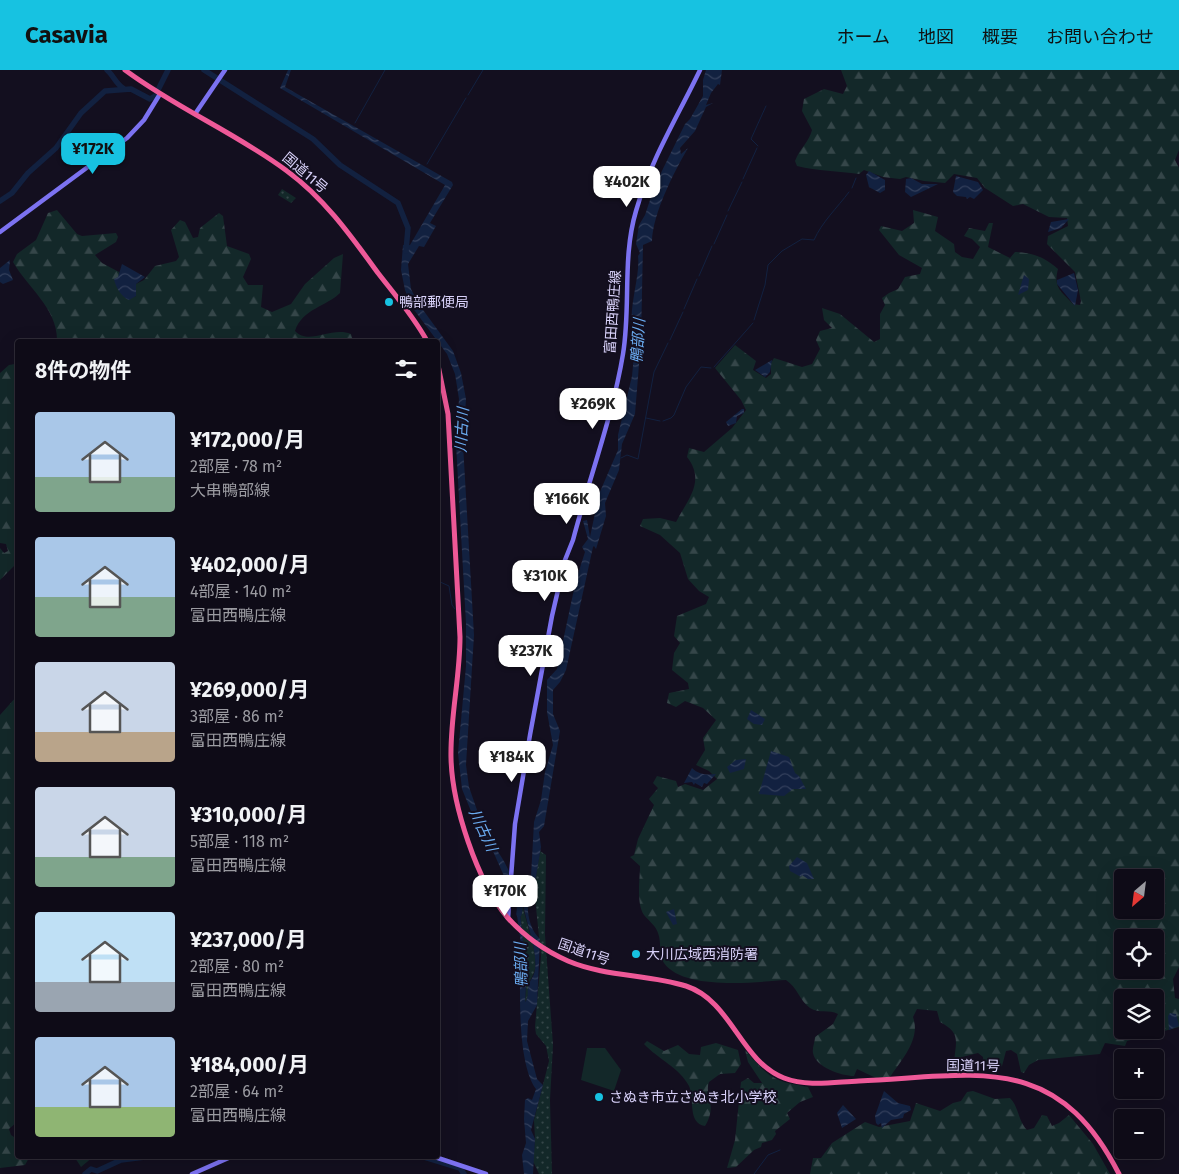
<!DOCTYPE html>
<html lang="ja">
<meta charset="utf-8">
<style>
:root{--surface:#0e0b17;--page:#1c1924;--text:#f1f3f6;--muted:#9b9ba1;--line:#2e2b36;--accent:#17c2e1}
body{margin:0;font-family:"Fira Sans","Noto Sans JP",sans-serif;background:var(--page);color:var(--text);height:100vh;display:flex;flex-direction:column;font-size:19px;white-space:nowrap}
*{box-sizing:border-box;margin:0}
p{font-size:16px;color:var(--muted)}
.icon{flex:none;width:28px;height:28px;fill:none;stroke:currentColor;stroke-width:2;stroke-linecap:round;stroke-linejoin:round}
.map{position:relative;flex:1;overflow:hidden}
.drawer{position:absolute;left:15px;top:269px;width:425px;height:820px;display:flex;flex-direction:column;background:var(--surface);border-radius:5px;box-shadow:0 5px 20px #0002,0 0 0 1px var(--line)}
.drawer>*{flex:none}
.needle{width:32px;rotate:208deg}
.controls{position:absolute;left:1114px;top:799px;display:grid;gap:10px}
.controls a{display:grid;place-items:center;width:50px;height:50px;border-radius:5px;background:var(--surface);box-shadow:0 5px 20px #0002,0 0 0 1px var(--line);font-size:25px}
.price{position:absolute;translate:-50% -42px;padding:0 11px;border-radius:10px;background:#fff;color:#222;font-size:16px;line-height:32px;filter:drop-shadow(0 1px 2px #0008)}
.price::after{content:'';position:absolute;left:50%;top:30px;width:15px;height:11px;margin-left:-8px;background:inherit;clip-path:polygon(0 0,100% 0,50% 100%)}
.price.on{background:var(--accent);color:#111}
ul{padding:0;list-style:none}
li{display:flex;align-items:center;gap:15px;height:125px;padding:0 20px}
li span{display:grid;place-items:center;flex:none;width:140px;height:100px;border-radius:5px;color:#555}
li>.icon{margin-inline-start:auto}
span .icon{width:60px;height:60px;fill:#fffc;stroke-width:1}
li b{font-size:21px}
h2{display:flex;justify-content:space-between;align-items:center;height:60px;padding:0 20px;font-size:21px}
header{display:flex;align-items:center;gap:30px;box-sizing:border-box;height:70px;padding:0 25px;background:var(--accent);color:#111}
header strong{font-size:24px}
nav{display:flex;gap:28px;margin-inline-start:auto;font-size:18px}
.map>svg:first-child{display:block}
</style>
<header>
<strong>Casavia</strong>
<nav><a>ホーム</a><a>地図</a><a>概要</a><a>お問い合わせ</a></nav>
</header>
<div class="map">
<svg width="1179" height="1104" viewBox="0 0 1179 1104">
<defs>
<pattern id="grass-dots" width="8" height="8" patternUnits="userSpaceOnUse" patternTransform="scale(1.25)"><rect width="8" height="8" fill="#132829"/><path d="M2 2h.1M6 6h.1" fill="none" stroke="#354649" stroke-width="1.8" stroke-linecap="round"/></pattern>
<pattern id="forest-firs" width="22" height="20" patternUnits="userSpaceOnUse" patternTransform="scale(1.25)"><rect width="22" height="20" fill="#132829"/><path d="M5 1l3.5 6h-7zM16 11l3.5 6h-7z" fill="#354649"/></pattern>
<pattern id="water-waves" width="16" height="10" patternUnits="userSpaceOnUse" patternTransform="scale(1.25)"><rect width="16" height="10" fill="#122140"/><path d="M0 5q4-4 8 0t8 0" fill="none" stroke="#34405c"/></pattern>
</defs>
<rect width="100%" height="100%" fill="#130f1f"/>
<path fill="url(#grass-dots)" d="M282,119l14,9 -5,5 -13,-8z
M540,781l6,4 -1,80 8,110 -3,55 2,74h-13l-6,-13 2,-22 -1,-19 15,-59 -3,-15 -10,-12 -1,-7 6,-71 -7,-68z
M522,827c1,24 16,48 13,72 -1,6 -5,10 -6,15 -2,6 1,12 -4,18l1,-16 -4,-16 2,-22 -5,-44z"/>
<path fill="url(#forest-firs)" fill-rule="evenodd" d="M841,0h338v80l-4,10 4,8v799l-6,12 2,19 4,1v28l-52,14 -2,5 -20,-3 -5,11 -62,6 -9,5 -5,8 -3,-1 -4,-18 -6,-4 -5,1 -4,15 -6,3 -12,1 -1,-13 -5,-4 -16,4 -1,5h-7c2,-21 7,-29 -14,-40l-3,-11 -20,-2 -4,8c8,22 -11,42 -23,60l-14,1 -19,-9 -3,7c-12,0 -39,-9 -41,-23 -1,-5 2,-11 2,-16l18,-13 5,-10c-9,-5 -19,0 -28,-6 -10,-7 -13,-21 -24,-28 -30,2 -102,11 -122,-17 -6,-9 -2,-20 -6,-30 -2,-7 -9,-12 -14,-18 -8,-12 -4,-36 -4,-49l-10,-9 4,-2 4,-16 16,-34 -5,-6 9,-11 -5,-5 4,-7 19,5 2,6 7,-3 18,6 14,-11 -8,-8 -13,-6 9,-15 -2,-12 13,-18 -13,-12 -18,-7 -9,6 -9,-4 2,-10 20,-4 -1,-6 -16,-13 2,-17 6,-10 -6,-7 3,-20 29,-12 3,-7 -10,-6 -11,-12 -8,-26 -20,-18 -20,-9 3,-7 17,-1 16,4c12,-23 30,-41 11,-65l2,-9 15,4 28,-24 14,-18 -5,-10 -26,-32 20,-23 21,16 -3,9 13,8 5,-4v-11l3,-5 28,9 10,-3 8,-15 -4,-9 4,-9 12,-3 -8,-8 -2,-12 18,6 34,28 6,-3v-25l5,-9 -3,-7 7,-5 9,-4 7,-12 15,-3 2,-6 -23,-13 -20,-25 2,-4 21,5 12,-8 -1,-13 25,7 -3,14 19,13 1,8 7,5 11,2 7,-12 -8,-8 -8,-3 5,-8 16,3 4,-8h4l-5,24 22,11 5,-6c19,1 29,5 43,17 -5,19 3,22 15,35l7,1 1,-4 -6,-29 -28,-28 1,-8 20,-10 -1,-8 -18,-1 -26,-13 -10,2 -28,-18 -8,-10 -23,-4 -9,9 -21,-2 -18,-4 -6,2 -17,-2 -19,-7 -5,4c-21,-3 -41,-3 -62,-8l-2,-5c5,-13 14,-19 17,-31l-10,-19 2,-12 20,-10 19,5 4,-8zM1122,808h33v32h-33zM1122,868h33v32h-33zM1122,928h33v32h-33z
M57,140l20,24 5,2 34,-3 2,4 -2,5 -21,13 7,8 17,9v19l12,7 5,-2v-12l8,-4 11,-14 21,-5 3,-4 -8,-27 9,-10 5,2 8,16 5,-1 2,-9 19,-15 4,3 4,30 22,8 2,5 -8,18 5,8h15l-2,22 11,5 19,-8 14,-20 29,-26 9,-4 -3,39c-13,13 -38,16 -45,38 14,15 36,-5 56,3l2,7h-296c1,-32 -29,-53 -44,-79l4,-8 19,-14 12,-27z
M14,285h4l-1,208 -17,17v-32l4,5 4,-2 -2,-7 -6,-1v-170l9,-8 6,-1z
M17,626l1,425 -9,8 2,6 6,4 1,17h12l-5,9 -25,3v-453z
M647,971l17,10 14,-6 11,9 11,1 1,-8 15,-4 22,7 3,14 -6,9 -15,1 -11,8c-5,13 9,23 -4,44 -18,-3 -10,-27 -16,-40 -9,-18 -31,-27 -45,-42z
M745,980c24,27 26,31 63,37l5,10 -13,5 -13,11 3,6 -15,12 1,3 -4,6 -10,3 -1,4 -7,3 -18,17 -9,1 8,-28 6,-58 7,-4 6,5h8l-14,-21z
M973,1021l22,8 15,-1c9,9 8,23 17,32l7,-2 8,-13 5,1 5,10 7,-3 10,-8 24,29 17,30h-300l3,-16h8l11,-15 33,-21 14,5 31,-6 6,-18 24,8 13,-8 8,-2 6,-9z
M74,1086h20l-13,11z"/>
<path fill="#132829" d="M587,978h18l16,22 -7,21 -33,-11z"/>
<path fill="url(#water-waves)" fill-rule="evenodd" d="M288,0h3l-6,17 167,95 1,3 -23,38 6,3 -12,21 -5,-1 -11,18 3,25 7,14 35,48 8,22 5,26 -3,45 11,191 -8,130 3,22 8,23 -2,3 8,23c12,8 24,28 29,43 3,7 2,10 8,14l8,-7 3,-9 3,-55 7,-22 4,-28 8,-27 -6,-33v-32l10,-11 19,-89 9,-28 -3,-5 6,-8 -5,-18 4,-1 3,17 9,-43 19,-44v-15l14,-59 4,-41c-12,-16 5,-58 2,-79l2,-3 -4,-9 3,-19 6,-10 10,-30 30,-61 5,-5 13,-23v-16l3,-10h16l-2,15 -2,-1 -7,9 -5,12 7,-2 -7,4 -11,24 -15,17 1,6 7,-6c-14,24 -35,65 -36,93l-9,4 -2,95 -6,74 -13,30 -3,26 -14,33 1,13 -10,33 -2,-3 -1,1 -27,123 -6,12 -7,8v24l7,17 -16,95 -5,6 2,15 -7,41 -1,-2c-9,15 -6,41 7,53l-3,66 -9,16 -1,20 10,38 6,6 -12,45 4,9 -2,35h-9l-2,-19 4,-12 -2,-24 1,-19 3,-2 4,2 4,-11c-20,-27 -16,-107 -15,-140 0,-17 -7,-36 -3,-53l-6,-4 -4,-7 -16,-36 -9,-8 -21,-52 -4,-36 8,-87v-43l-10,-179 3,-45 -4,-25 -8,-20 -35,-47 -7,-17 -4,-20 2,-25h7l35,-60 -165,-97zM522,827c2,22 16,51 13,73 -1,6 -4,9 -6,14 -3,7 1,12 -4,18l1,-16 -4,-16 2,-22 -5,-44z
M869,101l16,9v10l-5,3 -11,-6 -3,-12z
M956,106l22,6 5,8 -9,9 -4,-2 -3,2 -1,-2 -9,-1 -4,-4z
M911,108l11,6h16l-27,13 -6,-5 1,-13z
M1069,149l-8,9 -13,4 3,-10z
M10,190l-1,10 4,10 -10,4 -3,-2v-14z
M122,194l23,13 -9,7v12l-7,4c-7,-2 -14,-14 -15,-21l4,-2z
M1074,203l4,17 -3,16 -18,-22v-4z
M1024,205l5,4 -1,11 -10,5z
M772,290l-2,12 -5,5 -10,-7z
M742,339h2v4l-7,3 -1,7 -8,3 -2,-4z
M751,640l14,9 -3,6 -8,-1 -7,-5z
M771,681l18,6 6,16 4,3 7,13h-13l-9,7 -25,-2z
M746,689l-2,10 -14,4 -3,-6 9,-7z
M692,698c7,7 16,7 24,6l-9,10 -3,-1 -2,4 -7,-4 -1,2 -2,-3 -8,1z
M797,787l10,6 7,16h-6l-6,-4 -1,2 -11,-6 -1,-5z
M674,839l3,15 -4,1 -7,-13z
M1170,943l6,1 3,12 -10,4 -1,-14z
M884,1021l14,12 12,3 1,4 -7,4 -1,4 -12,2 -9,8 -1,-5 -3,2 -2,-2 -1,-7z
M843,1035l13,14 -14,9 -5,-15z"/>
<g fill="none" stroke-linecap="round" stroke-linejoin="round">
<path stroke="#122140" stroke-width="1" d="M468,25l15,-25
M355,53l30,-53
M758,76l-7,-7 15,-33
M427,94l39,-66
M743,109l14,-31
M852,118l4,-10
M728,141l14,-29
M714,174l13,-29
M699,206l13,-30
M684,239l13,-30
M754,250l11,-35 3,-20 14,-14 20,-12 12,1c8,-18 23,-32 35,-48
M670,270l13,-28
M714,297l39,-44
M646,348l14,3
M663,351l8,-3 3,-3 12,-28 15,-20 10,1
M621,388l6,-3 11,4 16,-87 14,-29
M438,511l11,5 3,19 3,4
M754,1104l14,-19 12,-5"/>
<path stroke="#122140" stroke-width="5.5" d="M107,0c7,6 8,13 16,18
M204,0l109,69 27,26 58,38 10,25 -2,23
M159,18l9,-18
M0,131l12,-8 16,-20 28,-25 25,-35 24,-22 26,-2 19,10 5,-3
M478,755l11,18
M519,844l3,-20
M162,1086h15
M421,1086l39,12 4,6
M85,1104l6,-5 6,2 24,-11 32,-4"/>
<path stroke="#7c72f1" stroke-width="4.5" d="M195,44l30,-44
M0,162l127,-94 17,-18 16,-26
M508,848l7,-94 15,-89 22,-119 13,-56 8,-20c16,-61 40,-125 50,-186 8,-48 -1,-96 13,-143 14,-50 42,-95 64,-141
M432,1086l54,18
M192,1104l41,-18"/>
<path stroke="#ee5998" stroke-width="5" d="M125,0c51,38 111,63 162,101 37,27 64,65 91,102 17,22 36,44 49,68
M438,295l10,49 12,223c0,41 -10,80 -9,121 1,47 26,123 56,159 17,19 38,34 61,44 38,16 80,13 118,25 46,15 54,75 98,92 23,9 50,4 75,3 117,-5 197,-31 260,93"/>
</g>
<g fill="#17c2e1" stroke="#130f1f" stroke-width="2">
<circle cx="389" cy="232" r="5"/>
<circle cx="636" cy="884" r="5"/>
<circle cx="599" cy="1027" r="5"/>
</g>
<g text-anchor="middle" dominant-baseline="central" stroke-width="4" stroke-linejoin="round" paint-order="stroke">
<g font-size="14" fill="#d9d2fa" stroke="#130f1f">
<text transform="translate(305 103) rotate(40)">国道11号</text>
<text transform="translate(613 242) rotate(-86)">富田西鴨庄線</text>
<text transform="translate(584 882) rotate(19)">国道11号</text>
<text transform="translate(973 996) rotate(1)">国道11号</text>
</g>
<g font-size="14" fill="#d9d2fa" stroke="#130f1f" text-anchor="start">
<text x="399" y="232">鴨部郵便局</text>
<text x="646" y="884">大川広域西消防署</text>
<text x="609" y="1027">さぬき市立さぬき北小学校</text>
</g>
<g font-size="15" font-style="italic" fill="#6aabf0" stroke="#130f1f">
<text transform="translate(638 271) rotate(-86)">鴨部川</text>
<text transform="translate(462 360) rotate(-87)">川古川</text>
<text transform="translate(483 760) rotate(65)">川古川</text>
<text transform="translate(521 895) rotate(-92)">鴨部川</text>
</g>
</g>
</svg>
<div class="controls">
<a><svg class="needle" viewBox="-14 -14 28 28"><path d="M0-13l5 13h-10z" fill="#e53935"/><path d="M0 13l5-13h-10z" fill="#9b9ba1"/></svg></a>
<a><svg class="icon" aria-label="locate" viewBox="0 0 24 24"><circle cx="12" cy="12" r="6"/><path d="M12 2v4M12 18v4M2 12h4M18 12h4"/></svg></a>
<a><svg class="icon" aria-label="layers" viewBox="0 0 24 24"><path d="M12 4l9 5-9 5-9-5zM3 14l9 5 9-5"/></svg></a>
<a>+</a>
<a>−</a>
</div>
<b class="price on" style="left:93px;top:105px">¥172K</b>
<b class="price" style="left:627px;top:138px">¥402K</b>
<b class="price" style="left:593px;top:360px">¥269K</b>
<b class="price" style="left:567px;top:455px">¥166K</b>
<b class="price" style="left:545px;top:532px">¥310K</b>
<b class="price" style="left:531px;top:607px">¥237K</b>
<b class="price" style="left:512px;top:713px">¥184K</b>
<b class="price" style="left:505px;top:847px">¥170K</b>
<section class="drawer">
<h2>8件の物件<svg class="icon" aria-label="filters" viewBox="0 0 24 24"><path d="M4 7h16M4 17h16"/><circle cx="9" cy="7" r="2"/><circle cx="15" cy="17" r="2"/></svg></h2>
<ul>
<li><span style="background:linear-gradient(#a9c7e8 65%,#7fa58c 0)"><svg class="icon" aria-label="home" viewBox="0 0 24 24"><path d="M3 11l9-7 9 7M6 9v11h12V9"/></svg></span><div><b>¥172,000/月</b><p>2部屋 · 78 m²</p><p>大串鴨部線</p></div></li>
<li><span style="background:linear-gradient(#a9c7e8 60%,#7fa58c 0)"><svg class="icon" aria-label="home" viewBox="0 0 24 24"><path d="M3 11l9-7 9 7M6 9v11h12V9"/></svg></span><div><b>¥402,000/月</b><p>4部屋 · 140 m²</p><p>富田西鴨庄線</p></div></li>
<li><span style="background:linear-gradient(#c9d6e8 70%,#b9a48a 0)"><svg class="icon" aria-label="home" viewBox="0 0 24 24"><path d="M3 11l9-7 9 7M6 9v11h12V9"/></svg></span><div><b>¥269,000/月</b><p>3部屋 · 86 m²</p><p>富田西鴨庄線</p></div></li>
<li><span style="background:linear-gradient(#c9d6e8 70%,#7fa58c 0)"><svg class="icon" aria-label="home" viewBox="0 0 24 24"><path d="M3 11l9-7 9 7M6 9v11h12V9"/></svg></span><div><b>¥310,000/月</b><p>5部屋 · 118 m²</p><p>富田西鴨庄線</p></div></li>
<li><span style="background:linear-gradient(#bfe0f5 70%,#9aa5b1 0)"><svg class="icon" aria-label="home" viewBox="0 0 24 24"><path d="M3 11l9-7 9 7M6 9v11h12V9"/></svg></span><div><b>¥237,000/月</b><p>2部屋 · 80 m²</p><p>富田西鴨庄線</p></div></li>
<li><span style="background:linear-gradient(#a9c7e8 70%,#8fb573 0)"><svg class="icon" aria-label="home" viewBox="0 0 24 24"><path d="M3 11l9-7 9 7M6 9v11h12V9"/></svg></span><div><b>¥184,000/月</b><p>2部屋 · 64 m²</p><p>富田西鴨庄線</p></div></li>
</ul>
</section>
</div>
